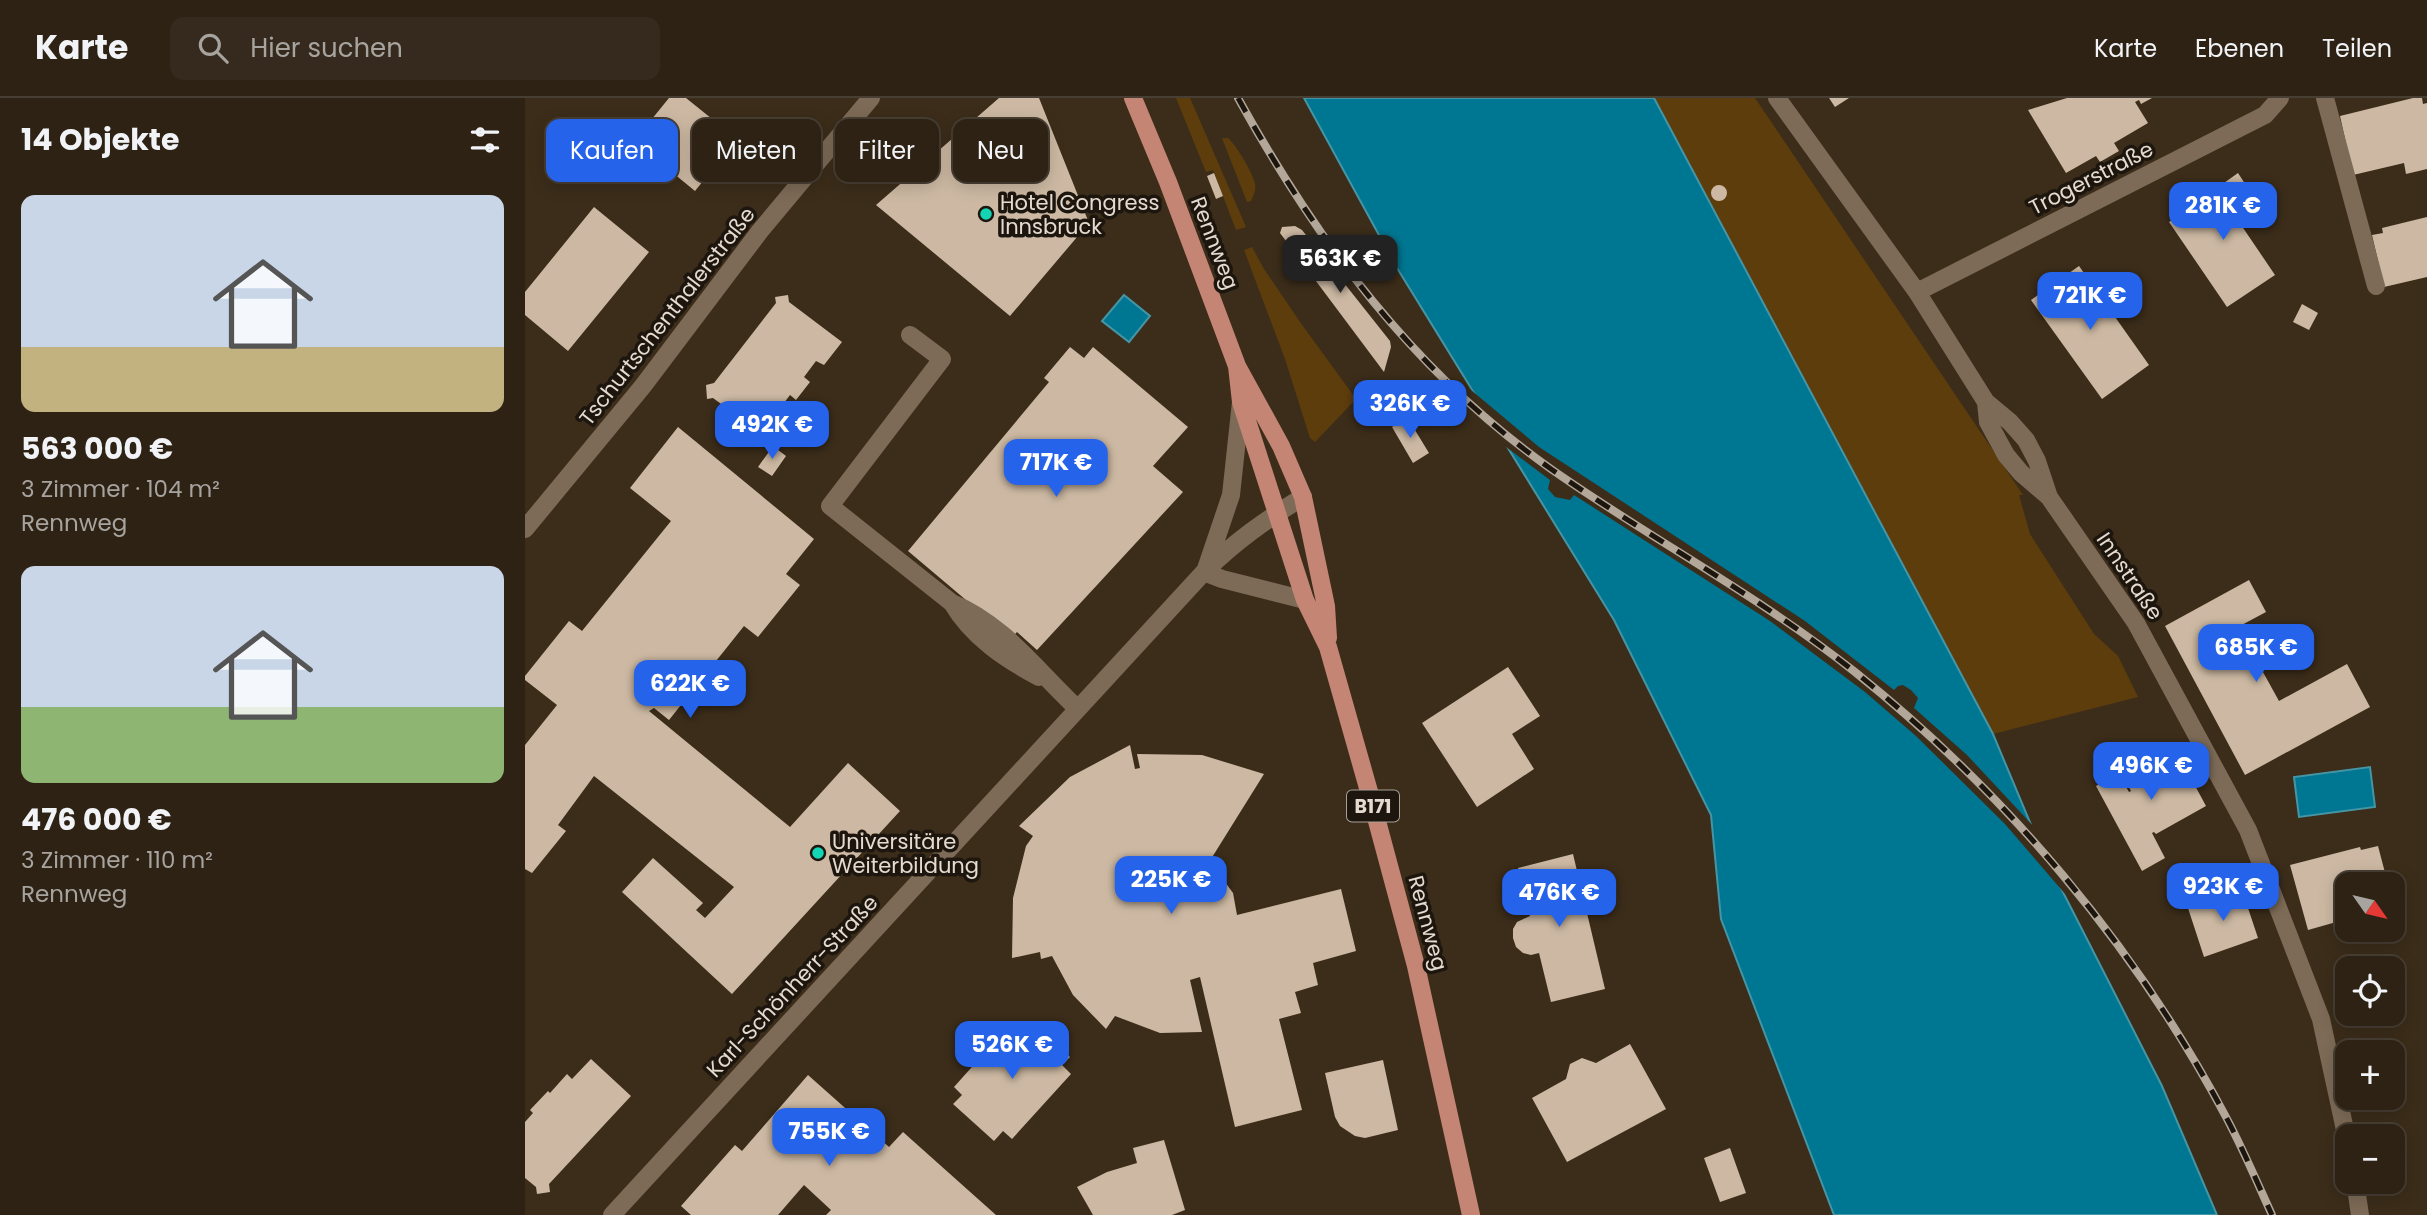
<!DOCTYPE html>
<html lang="de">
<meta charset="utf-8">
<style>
:root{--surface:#2d2214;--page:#352a1d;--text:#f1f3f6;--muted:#a7a4a0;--line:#483f34;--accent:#2563eb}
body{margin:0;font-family:Poppins,sans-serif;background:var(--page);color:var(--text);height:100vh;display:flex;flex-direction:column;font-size:26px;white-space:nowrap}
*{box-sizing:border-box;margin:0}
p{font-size:23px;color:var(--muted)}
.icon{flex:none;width:38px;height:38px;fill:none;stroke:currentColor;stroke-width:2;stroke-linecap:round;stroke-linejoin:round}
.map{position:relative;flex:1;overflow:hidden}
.side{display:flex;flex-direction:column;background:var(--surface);width:525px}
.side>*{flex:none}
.banner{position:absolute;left:21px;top:21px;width:665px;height:63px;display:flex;gap:14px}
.needle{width:46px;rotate:124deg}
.fabs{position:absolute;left:1810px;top:774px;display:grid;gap:14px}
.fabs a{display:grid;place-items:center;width:70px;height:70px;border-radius:14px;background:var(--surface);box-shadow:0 4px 18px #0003,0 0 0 2px var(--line);font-size:35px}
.price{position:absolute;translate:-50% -60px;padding:0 16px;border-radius:14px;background:var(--accent);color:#fff;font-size:23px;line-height:46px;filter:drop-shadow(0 2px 4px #0008)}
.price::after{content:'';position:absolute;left:50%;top:42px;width:21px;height:16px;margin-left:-10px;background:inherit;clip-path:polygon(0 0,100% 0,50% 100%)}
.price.on{background:#222;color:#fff}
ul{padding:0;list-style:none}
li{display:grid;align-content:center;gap:14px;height:371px;padding:0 21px}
li span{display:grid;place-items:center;height:217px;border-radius:14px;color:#555}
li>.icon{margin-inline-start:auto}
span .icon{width:126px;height:126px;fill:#fffc;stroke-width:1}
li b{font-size:30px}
h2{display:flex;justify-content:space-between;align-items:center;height:84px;padding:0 21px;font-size:30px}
.tag{padding:0 24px;border-radius:14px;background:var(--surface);box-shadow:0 4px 18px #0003,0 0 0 2px var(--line);font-size:24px;line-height:63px}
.tag.on{background:var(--accent);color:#fff}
header{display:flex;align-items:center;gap:42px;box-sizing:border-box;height:98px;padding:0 35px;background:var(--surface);border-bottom:2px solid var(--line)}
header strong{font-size:33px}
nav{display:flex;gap:38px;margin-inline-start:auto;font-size:24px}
.search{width:490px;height:63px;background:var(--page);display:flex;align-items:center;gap:18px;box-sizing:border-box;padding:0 24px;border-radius:14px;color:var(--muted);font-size:26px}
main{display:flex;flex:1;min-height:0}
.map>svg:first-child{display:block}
</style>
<header>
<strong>Karte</strong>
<div class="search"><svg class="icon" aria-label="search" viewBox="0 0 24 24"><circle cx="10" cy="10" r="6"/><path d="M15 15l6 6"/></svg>Hier suchen</div>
<nav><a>Karte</a><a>Ebenen</a><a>Teilen</a></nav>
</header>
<main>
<section class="side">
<h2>14 Objekte<svg class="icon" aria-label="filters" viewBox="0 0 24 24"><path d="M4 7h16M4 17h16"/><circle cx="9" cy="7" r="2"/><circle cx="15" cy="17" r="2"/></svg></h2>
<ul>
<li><span style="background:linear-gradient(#c9d6e8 70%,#c2b280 0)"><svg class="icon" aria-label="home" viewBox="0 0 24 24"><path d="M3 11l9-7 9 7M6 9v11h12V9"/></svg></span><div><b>563 000 €</b><p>3 Zimmer · 104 m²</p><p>Rennweg</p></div></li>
<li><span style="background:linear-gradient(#c9d6e8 65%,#8fb573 0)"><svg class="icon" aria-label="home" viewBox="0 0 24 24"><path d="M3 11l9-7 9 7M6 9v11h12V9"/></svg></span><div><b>476 000 €</b><p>3 Zimmer · 110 m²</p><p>Rennweg</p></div></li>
</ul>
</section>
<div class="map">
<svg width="1902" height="1117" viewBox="0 0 1902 1117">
<rect width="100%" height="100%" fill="#3c2d1a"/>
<path fill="#5e3d0d" d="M651,0h14l56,129 -10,3 -23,-60 -7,2z
M1129,0h101l268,397h-4l11,39 64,100 24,22 20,41 -145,37z
M697,40h6c8,7 25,35 27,46 1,6 -1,11 -4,17l-4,1z
M727,149l12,22 36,53 56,77 -41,43 -5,-4 -25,-79 -41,-109z"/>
<path fill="#007792" stroke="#4595a5" stroke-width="2" d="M779,0h350l339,636 49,117 120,235 55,129h-383l-113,-296 -10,-104 -97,-195 -217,-352z
M599,197l26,21 -21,26 -27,-21z
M1845,669l5,40 -76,10 -5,-40z"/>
<path fill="#3c2d1a" d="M940,287l74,62 266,174 89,69 4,-4 5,-1 8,5 7,8 -4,10 53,47 69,74 36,73 -67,-78 -89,-88 -51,-44 -95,-71 -196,-126 -4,5 -15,-3 -7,-8 2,-9 -48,-36z"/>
<path fill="#cdb9a3" d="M144,0h17l51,41 -42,52 -61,-50z
M474,0h40l50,125 -79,93 -134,-111z
M1304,0h20l-14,9z
M1542,0h85l-11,6 -2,-4 -4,2 13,21 -34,20 5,8 -19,11 -4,-6 -30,17 -38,-63z
M1888,0h9l1,6 4,-1v66l-21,5 -2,-11 -51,12 -13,-59z
M689,75l9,23 -7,3 -9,-23z
M1713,75l17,26 -22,14 42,62 -48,32 -58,-85z
M1186 95a8 8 0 1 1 16 0a8 8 0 1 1-16 0Z
M69,109l55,45 -81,99 -43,-36v-23z
M1902,119v60l-43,10 -12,-52 11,-2 -1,-5z
M770,128l7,4 88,111 1,6 -7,25 -104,-139 2,-6z
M1554,168l70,99 -47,34 -71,-99z
M263,197l1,7 53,40 -18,23 -8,-4 -12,16 6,5 -14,18 -6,-5 -12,16 5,4 -17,22 -53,-39 -6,1 -1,-14 8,-2 62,-80 -1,-6z
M1777,206l16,9 -9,17 -16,-8z
M545,249l14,11 9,-11 95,80 -35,39 30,26 -146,158 -20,-18 -6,6 -103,-87 141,-169 -5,-4z
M882,319l22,36 -16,10 -21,-36z
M153,329l136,112 -28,35 14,11 -42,52 -14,-11 -75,94 -15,-12 -5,3 141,116 58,-64 52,48 -168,183 -110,-102 31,-34 50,45 -7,7 9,8 29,-31 -140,-111 -36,49 8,6 -34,42 -7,-4v-124l32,-40 -32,-25v-4l44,-55 13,10 89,-110 -41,-33z
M248,348l13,10 -14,20 -14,-9z
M1724,482l17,32 -28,15 41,74 68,-37 23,43 -125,68 -80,-149z
M983,569l32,49 -28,18 22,35 -57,38 -55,-84z
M1647,645l34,63 -50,28 -2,-2 -2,1 13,25 -23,13 -46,-85 22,-13 11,19 2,-1 -10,-19z
M605,647l5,24 5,-1 -3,-14 65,1 62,19 -58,93 16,11 11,15 4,22 104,-26 15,62 -43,12 5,22 -23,7 6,21 -22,6 23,91 -67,17 -35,-150 -10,3 12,52 -42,1 -45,-17 -9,13 -33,-34 -21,-39 -11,3 -1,-7 -28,6 1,-60 13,-52 7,-10 -14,-10 51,-49z
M1853,748l10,38h-41v35l-39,11 -18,-65 70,-18 1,3z
M1048,756l32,135 -54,13 -12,-49 -8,2 -8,-2 -7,-6 -3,-9v-9l4,-7 13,-6 -12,-48z
M1717,792l16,48 -54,19 -16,-49z
M488,923l9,8 7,-8 41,36 -8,8 9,9 -59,65 -9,-8 -9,10 -41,-37 9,-9 -8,-8z
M1105,946l36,65 -99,53 -35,-64 34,-19 4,-15 12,-6 14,5z
M66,961l40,37 -82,88 1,8 -13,2 -1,-7 -11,-9v-56l8,-9 -3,-3 18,-19 2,2 17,-19 5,5z
M858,962l15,70 -33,8 -10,-2 -15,-10 -5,-9 -10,-44z
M283,977l81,72 14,-15 93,83h-170l5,-5 -27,-25 -26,30h-87l-10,-9 54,-61 7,6z
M639,1042l21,70 -13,5h-79l-16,-28 30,-15 30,-9 -4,-15z
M1205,1050l16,45 -26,9 -16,-44z"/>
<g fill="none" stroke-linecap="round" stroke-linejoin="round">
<path stroke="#7d6b57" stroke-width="18" d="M1252,0l140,194 69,110 24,20 16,18 11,21 12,36
M1800,0l51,188
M1392,194l348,-177 15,-17
M385,237l32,24 -112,147 122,97c52,21 86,69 126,106
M1461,304l2,20 18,33 15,18 28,24 87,126 112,207 73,189 26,120
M0,431l118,-143 117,-155 111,-133
M681,471l25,-74 10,-93
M679,474l18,7 83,21
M427,505c20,34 53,56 87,74
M1830,1083l5,34
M87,1117l592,-643c33,-32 60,-51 99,-75"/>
<path stroke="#c58575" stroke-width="18" d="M608,0l35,84 69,184 44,80 22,51 23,109 2,32
M712,268l4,36 64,198 23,47 42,148 46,171 55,249"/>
<defs>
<path id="rail" d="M713,0c80,145 176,274 313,371 100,70 208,127 304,203 151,121 280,273 371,445 17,32 31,65 46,98"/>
</defs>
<use href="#rail" stroke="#b2a799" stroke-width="8"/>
<use href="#rail" stroke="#1d160e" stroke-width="5" stroke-dasharray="16" stroke-linecap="butt"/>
</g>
<g fill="#14d5b3" stroke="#1d160e" stroke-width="2.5">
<circle cx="461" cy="116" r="7"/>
<circle cx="293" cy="755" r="7"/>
</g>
<g text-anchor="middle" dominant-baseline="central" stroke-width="7" stroke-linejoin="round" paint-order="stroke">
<rect fill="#1d160e" stroke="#a9a096" stroke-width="2" x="822" y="692.5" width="52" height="31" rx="5"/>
<g font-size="19" font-weight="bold" fill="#e5dbd0">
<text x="848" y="708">B171</text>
</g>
<g font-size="21" fill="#e5dbd0" stroke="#1d160e">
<text transform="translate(1566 80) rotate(-27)">Trogerstraße</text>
<text transform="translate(690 145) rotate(69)">Rennweg</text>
<text transform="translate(142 218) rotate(-52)">Tschurtschenthalerstraße</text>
<text transform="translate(1605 478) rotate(56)">Innstraße</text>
<text transform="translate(903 825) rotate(75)">Rennweg</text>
<text transform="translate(267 888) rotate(-47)">Karl-Schönherr-Straße</text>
</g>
<g font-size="21" fill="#e5dbd0" stroke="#1d160e" text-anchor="start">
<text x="475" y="104">Hotel Congress<tspan x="475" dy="24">Innsbruck</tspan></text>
<text x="307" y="743">Universitäre<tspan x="307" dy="24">Weiterbildung</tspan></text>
</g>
</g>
</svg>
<div class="fabs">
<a><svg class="needle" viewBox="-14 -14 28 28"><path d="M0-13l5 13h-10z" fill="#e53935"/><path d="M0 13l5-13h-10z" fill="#a7a4a0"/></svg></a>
<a><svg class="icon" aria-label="locate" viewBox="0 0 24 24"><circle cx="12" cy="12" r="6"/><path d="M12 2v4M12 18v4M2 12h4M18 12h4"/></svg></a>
<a>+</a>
<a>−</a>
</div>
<b class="price" style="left:1698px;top:144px">281K €</b>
<b class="price on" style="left:815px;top:197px">563K €</b>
<b class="price" style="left:1565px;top:234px">721K €</b>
<b class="price" style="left:885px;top:342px">326K €</b>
<b class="price" style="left:247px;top:363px">492K €</b>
<b class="price" style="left:531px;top:401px">717K €</b>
<b class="price" style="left:1731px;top:586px">685K €</b>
<b class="price" style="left:165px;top:622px">622K €</b>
<b class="price" style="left:1626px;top:704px">496K €</b>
<b class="price" style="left:646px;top:818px">225K €</b>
<b class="price" style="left:1698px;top:825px">923K €</b>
<b class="price" style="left:1034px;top:831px">476K €</b>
<b class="price" style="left:487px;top:983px">526K €</b>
<b class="price" style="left:304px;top:1070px">755K €</b>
<div class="banner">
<a class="tag on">Kaufen</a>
<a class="tag">Mieten</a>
<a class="tag">Filter</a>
<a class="tag">Neu</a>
</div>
</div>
</main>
